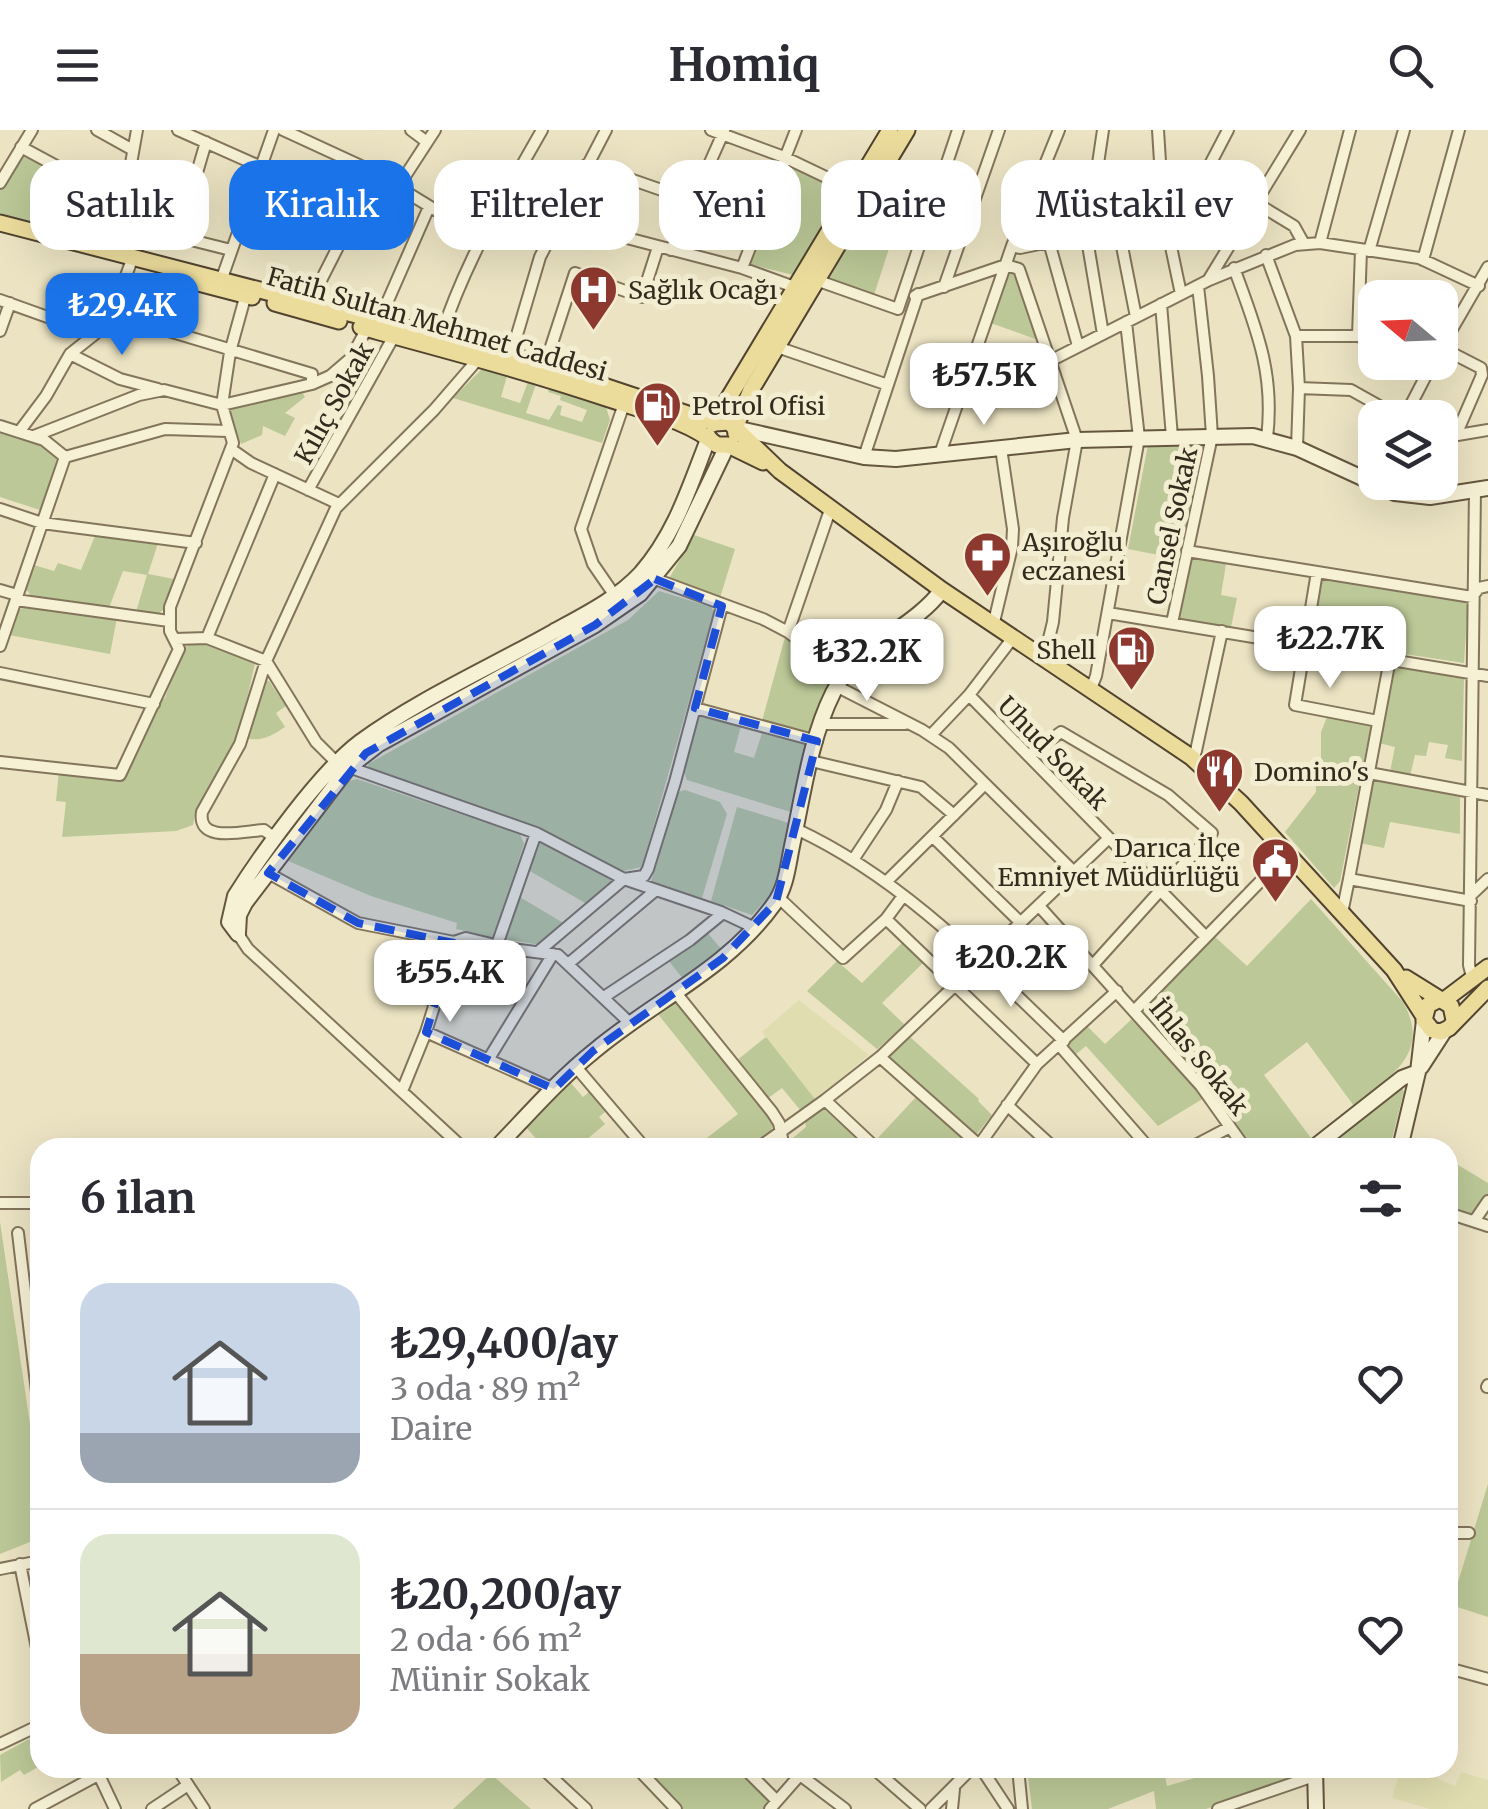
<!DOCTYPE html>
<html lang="tr">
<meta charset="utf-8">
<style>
:root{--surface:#fff;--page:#f7f7f7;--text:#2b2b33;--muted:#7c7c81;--line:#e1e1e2;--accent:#1a73e8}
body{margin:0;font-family:Merriweather,serif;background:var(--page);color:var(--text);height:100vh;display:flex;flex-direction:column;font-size:38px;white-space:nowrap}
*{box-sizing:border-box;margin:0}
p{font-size:32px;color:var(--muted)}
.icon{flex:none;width:55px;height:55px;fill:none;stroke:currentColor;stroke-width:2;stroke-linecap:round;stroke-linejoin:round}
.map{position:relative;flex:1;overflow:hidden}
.details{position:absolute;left:30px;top:1008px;width:1428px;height:640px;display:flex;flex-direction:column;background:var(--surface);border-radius:30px;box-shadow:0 10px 40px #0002}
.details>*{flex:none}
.guide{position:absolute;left:30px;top:30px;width:1430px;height:90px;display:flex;gap:20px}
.needle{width:65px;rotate:289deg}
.fabs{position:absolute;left:1358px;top:150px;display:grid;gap:20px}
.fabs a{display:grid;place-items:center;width:100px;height:100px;border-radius:20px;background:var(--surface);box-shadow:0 10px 40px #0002;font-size:50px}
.price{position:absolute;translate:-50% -85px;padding:0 22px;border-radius:20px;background:#fff;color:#222;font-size:32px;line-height:65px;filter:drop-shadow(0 2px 5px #0008)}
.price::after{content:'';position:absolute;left:50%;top:60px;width:30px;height:22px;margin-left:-15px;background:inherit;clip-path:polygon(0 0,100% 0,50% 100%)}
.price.active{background:var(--accent);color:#fff}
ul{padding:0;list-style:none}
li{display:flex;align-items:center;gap:30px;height:250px;padding:0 50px}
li+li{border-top:2px solid var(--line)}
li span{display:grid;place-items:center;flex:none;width:280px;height:200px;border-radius:30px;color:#555}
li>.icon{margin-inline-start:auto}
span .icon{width:120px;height:120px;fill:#fffc;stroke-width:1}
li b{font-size:42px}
h2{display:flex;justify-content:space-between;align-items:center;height:120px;padding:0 50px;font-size:42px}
.chip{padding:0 35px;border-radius:30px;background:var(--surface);box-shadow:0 10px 40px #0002;font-size:35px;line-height:90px}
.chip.active{background:var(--accent);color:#fff}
header{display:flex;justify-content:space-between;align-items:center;height:130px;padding:0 50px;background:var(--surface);font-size:45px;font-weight:700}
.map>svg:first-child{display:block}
</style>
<header><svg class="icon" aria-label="menu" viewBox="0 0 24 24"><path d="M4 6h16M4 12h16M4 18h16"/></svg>Homiq<svg class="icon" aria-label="search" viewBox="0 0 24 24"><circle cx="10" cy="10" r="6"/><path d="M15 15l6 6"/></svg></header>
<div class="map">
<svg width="1488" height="1679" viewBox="0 0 1488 1679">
<rect width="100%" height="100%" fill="#ebe3c2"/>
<path fill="#e0ddb0" d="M799,870l70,55 -54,44 -53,-67z
M1401,1638h25l11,4 -1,6 19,8 6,-14 27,8v29h-58l-38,-11z"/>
<path fill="#bcc897" d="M22,26l19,9 -5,15h5v45l-41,-12v-22z
M787,33l57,27 -51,85 -44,-11z
M864,88l31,12 -21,65 -45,-16z
M1011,143l7,4 20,63 -50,-18 17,-47z
M482,239l25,7 -6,21 19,6 8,-21 8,2 -10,29 23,7 9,-15 4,1 -2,9 22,7 5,-12 -27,-10 1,-4 -13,-4 2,-4 56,19 4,13 -8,23 -149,-45z
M300,259l5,8 -20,16 10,5 -10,18 -22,-10 -1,9 -21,9 -13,-35z
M0,300l35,10 21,17 1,8 -17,45 -40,-13z
M1148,315l50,1 4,3 -23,110 -51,-10z
M694,405l41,14 -16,52 -52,-19z
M95,406l63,7 -10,31 26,5 -11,31 -5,4 -22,-2 11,-37 -24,-4 -14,37 -77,-11 -6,-8 8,-24 20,6 4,-8 23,7z
M1189,428l37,6 -5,31 16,3 -6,29 -55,-8z
M1321,448l147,23 -4,62 -152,-23z
M659,461l52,16 3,5 -72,255 -19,4 -83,-43 -171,-58 -1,-6 260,-144z
M30,476l87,12 -7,36 -101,-19 8,-25z
M785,507l47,39 -19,58 -51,-13z
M189,514l16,1 50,18 -18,80 -41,68 -3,14 -17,6 -114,6 4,-35 -10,-1 3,-30 65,7 36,-77 5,-3 17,-47z
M1394,536l70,13 -2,82 -17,-3 3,-13 -19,-3 -3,14 -11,-1 -5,21 -20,-4 5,-25 -16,-4z
M263,550l6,1 17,25 -10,7 9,14c-14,9 -23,15 -39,11z
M698,586l43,10 -7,26 20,6 9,-28 48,14 -17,69 -107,-33 -4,-10z
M1327,587l44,8 -31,156 -6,7 -49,-56 31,-40 -1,-23 6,-1v-36z
M357,649l163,55 4,10 -31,93 -37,-8 1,-6 -86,-27 -83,-35 61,-80z
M1376,650l84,17v37l-70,-12 -6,26 -24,-5 11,-61z
M685,660l35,12 7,12 -25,84 -51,-17 27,-89z
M737,677l55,17 -18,67 -22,24 -41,-14z
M537,713h6l68,37 1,3 -25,21 -59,-34z
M518,766l47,28 -24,21 -38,-6z
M1311,769l92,103c29,52 -13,74 -49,104l-47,-64 -43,33 47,63 -17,9 -43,1 -47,-66 -62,-72 72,-74 33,30z
M706,801l16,19 -38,30 -16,-20z
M902,813l21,20 -41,40 23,22 -28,24 -70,-58 30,-30 25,22z
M387,828l53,15 -10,34 -52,-17z
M675,870l98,123 -1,7 -24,17h-53l43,-33 -81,-101z
M1134,887l70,81 -46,28 -72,-80 -11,9 -9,-10 21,-19 18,18z
M766,907l49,62 -14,12 -19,-23 -15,11 -31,-38z
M910,907l69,62 -1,2 14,14 -17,21 -87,-80z
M570,952l13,15 6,-5 16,20 -6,5 6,7 -27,23h-46l6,-6 -12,-14z
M1401,958l3,3 -14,56h-63z
M916,967l56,48 -1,3 -89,-1 -7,-6z
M823,978l43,39h-75l-3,-5 18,-15 -1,-8z
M1448,1029l40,24v13l-13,19 -27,-8z
M0,1092l38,256 2,60 -40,16z
M1488,1354v133l-37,-12z
M40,1603v33l-16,9 -4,-5 -19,12 -1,-27z
M641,1638h96l33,34 -6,7h-84z
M1027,1638h136l4,18 62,-18h77l1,7 -101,34h-50l-2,-18 -46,18h-76z
M491,1644l40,35h-78z"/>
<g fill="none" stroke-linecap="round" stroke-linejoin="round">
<defs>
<path id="street" d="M97,0l36,20
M178,0l81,36
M283,0l89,41 109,67
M411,0l16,12
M711,0l73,27 71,34
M1158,0l5,79 18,85
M21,17l100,54
M587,34l172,60
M0,53l32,-53
M398,57l37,-57
M1033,68l59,6 11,-74
M249,69l95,36
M1256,73l38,23 10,18
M1092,74v26l-5,9 16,95
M558,90l184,48 55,20
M115,91l116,29
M1092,95l26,1 66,-29 21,-23 23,-44
M1118,96l18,91
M178,107l28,-95
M1320,113l30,-113
M1012,116l8,2 29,-6 29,104
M107,119l20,-63 10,-56
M671,120l53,-119
M1369,121l35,-121
M1266,125l30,81 3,52 -2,60
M1423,130l36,-130
M1006,135l13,4 58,171 -14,78 -10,104 -9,37
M742,138l54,-138
M1234,138c22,60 41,105 33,170
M222,148l52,-148
M1209,149l91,-149
M816,150l82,29
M944,157l55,-157
M915,166l91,-31
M0,170l95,34
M310,172l34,-67 28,-64
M1161,174l11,133
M898,179l60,-179
M112,184l200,60v10
M379,191l50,-114
M0,201l10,-28
M441,206c24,-74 63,-139 101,-206
M1296,206h62l17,7
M1358,206l3,-86
M777,217l111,38
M1442,218l39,20 1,7 -26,60
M1440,220l48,-83
M70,224l50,25 38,10
M511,225l29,-98 66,-127
M1050,231l159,-81 86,-35 25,-2 99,15 60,28
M545,235l30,-92 67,24 16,-50
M1299,258l52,2 50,28
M1404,288l29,-56
M0,296l44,14 21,17
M19,302l27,-36 24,-42 25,-20 17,-20 18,-49
M34,306l105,-41 25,-5 58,15 90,-21 18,-8 21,-18 16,-30
M1440,308l48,-8
M231,319l20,14 88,41
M940,324l72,-208 47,-116
M65,327l100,-28 63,2
M864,327l54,-163
M1367,351l8,-15
M308,360l86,-154
M0,379l42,14 154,20
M1187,421l285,46 7,-9 9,-2
M1317,442l-22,133 83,16
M655,449l108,40 25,13 56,43
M0,460l17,5
M615,466l-22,-32 -12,-35 43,-125
M16,470l153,21
M1108,483l380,63
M1172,493l40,-187 -4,-60 -10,-90
M993,496l19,-79 1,-18 -12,-81
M788,502l43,-125
M207,508l68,-164
M175,509l32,-1 59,23 50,81 21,21 199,70
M0,516l65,-189
M0,543l154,31
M836,556l86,44 27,18 125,124
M1090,561l6,-15 43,-238 -13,-116
M969,565l237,242
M695,578l122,33
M822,594h83
M931,605l38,-40 43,-56
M1030,625l31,-23 107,63 44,38 -119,132
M1194,630l28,-129
M811,631l110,26 33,28
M0,632l120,13 59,-126 -9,-18v-24l63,-164 -11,-38 8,-53 16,-58
M1369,643l119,22
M796,699c104,48 187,134 268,212
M933,707l88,86
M276,709l-12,-9c-20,1 -67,14 -62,-18l38,-68 26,-83 70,-153 98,-98 45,-52
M853,730l33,-50 12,-29
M268,743l90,50 96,19 12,-4 46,11 46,6 73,69
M1349,749l41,-220
M886,752l99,-98
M1471,765l17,-16
M778,767l65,61 43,-39 17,-23
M1039,776l162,180 44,62
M1342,783l7,-34 122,22
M886,789l151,145
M238,804l10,15 215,199
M497,815l39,-112 88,46 97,33 34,16
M539,821l85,-72 20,-3 4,-7 27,-87 47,-176
M568,834l88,-74
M1473,851l-4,-16 6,-475
M676,863l96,119 7,11 5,25
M604,867l86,-57 33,-27
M1135,880l151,-155
M426,902l128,57
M1060,916l89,102
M880,927l99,88
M488,930l65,-106
M576,937l69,81
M402,961l24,-59 28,-90
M825,970l55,-43 228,-218
M1007,975l47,43
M758,1018l67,-48 51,48
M977,1018l60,-84 80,-73
M1190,1018l40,-21
M0,1073h40
M1448,1083l40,13
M1475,1090l13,-19
M18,1103l22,184
M1487,1257l1,-2
M1448,1403h21
M20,1434l20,99
M0,1439l40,-8
M1448,1538l40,11
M0,1614l40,-19
M177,1638l27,41
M542,1638l44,41
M637,1638l39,41
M744,1638l33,33
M873,1638l47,41
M981,1638l27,41
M1018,1638l4,41
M98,1643l17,36
M800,1645l45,34
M35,1679l76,-41
M152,1679l36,-24
M770,1679l36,-41
M931,1679l41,-41
M952,1679l2,-20
M1218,1679l96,-33"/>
<path id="secondary" d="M735,298l129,29 32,2 181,-19 176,-4 44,12 98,45 35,4 58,-9
M238,803l1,-18 6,-12 103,-135 31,-24 216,-119 45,-31 39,-48 48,-100
M238,804l-9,-12 6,-26c27,-43 86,-125 125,-154 59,-43 129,-74 193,-110 31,-17 64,-33 88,-59 35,-40 49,-88 68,-136
M1421,937l24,-37
M496,1018c31,-32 62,-68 97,-96 60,-51 134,-82 181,-148 12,-16 14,-38 18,-58 11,-50 18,-107 41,-153 22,-47 79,-63 109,-103
M1313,1018l89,-70 16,-6
M1400,1018l18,-76 6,-52
M1315,1638l1,41"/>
<path id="primary" d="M0,93l511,132 204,68 14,-1 51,49 162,119 249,167 50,46 153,167 29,45
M183,149l69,18
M275,173l64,18
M361,197c85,23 168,45 251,73 36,12 77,21 105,45h11l35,17
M713,294l177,-294
M736,304l-1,-6 16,-38 156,-260
M1406,848l45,28 3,14
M1438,870l-10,5 -4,15 8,10 9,2 8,-4 39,-40
M1443,871l45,-34"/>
</defs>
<use href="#street" stroke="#83755b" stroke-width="14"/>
<use href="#secondary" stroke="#65563e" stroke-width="18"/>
<use href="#primary" stroke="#51432f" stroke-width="19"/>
<use href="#street" stroke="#f6f0d5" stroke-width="10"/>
<use href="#secondary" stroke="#f6f0d5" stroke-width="14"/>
<use href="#primary" stroke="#ecdc9c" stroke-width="15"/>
</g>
<path fill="#1d4ed8" fill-opacity="0.2" stroke="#1d4ed8" stroke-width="8" stroke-dasharray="20 12" stroke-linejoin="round" d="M655,449l67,27 -27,102 122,33 -41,161 -53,56 -130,93 -39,38 -128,-57 28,-89 -96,-20 -90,-50 98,-120 229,-128z"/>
<defs>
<symbol id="hospital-pin" viewBox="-11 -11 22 30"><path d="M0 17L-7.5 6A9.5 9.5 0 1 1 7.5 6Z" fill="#8e392f" stroke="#f3edd1"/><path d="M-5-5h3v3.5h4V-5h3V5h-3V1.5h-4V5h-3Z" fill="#fff"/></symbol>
<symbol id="fuel-pin" viewBox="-11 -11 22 30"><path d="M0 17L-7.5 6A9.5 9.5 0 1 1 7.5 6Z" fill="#8e392f" stroke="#f3edd1"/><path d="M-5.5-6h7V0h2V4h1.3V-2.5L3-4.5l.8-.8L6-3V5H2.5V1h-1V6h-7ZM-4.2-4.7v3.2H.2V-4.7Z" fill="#fff"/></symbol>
<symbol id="pharmacy-pin" viewBox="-11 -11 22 30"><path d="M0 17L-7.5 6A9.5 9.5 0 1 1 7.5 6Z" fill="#8e392f" stroke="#f3edd1"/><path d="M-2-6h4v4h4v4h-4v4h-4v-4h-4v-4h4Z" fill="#fff"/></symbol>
<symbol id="restaurant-pin" viewBox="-11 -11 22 30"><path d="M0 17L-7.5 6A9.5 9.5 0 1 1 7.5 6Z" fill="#8e392f" stroke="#f3edd1"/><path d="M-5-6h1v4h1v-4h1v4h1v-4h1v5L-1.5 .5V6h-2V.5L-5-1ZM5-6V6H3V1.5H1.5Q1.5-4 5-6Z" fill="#fff"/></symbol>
<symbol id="civic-pin" viewBox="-11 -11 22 30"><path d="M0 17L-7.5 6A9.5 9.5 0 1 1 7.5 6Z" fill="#8e392f" stroke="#f3edd1"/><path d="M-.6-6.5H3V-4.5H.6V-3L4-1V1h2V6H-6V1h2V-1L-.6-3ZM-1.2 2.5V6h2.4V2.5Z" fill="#fff"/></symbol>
</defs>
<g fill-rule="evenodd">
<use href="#hospital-pin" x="566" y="132" width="55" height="75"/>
<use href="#fuel-pin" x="630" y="248" width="55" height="75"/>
<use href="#pharmacy-pin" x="960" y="398" width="55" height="75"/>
<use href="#fuel-pin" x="1104" y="492" width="55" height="75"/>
<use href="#restaurant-pin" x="1192" y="614" width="55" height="75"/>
<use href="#civic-pin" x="1248" y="704" width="55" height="75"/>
</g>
<g text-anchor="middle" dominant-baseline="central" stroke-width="10" stroke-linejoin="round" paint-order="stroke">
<g font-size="25" fill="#342b1e" stroke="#f3edd1" text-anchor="start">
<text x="628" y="160">Sağlık Ocağı</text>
<text x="692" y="276">Petrol Ofisi</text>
<text x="1022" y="412">Aşıroğlu<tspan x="1022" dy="29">eczanesi</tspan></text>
<text x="1096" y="520" text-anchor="end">Shell</text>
<text x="1254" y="642">Domino's</text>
<text x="1240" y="718" text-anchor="end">Darıca İlçe<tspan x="1240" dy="29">Emniyet Müdürlüğü</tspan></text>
</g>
<g font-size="25" fill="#342b1e" stroke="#f3edd1">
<text transform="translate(437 194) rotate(16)">Fatih Sultan Mehmet Caddesi</text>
<text transform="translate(334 273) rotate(-61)">Kılıç Sokak</text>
<text transform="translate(1172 396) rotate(-78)">Cansel Sokak</text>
<text transform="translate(1053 623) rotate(46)">Uhud Sokak</text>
<text transform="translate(1199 927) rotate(51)">İhlas Sokak</text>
</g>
</g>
</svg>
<div class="fabs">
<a><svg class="needle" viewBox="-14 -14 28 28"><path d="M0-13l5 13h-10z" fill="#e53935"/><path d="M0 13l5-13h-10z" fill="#7c7c81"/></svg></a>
<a><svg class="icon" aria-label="layers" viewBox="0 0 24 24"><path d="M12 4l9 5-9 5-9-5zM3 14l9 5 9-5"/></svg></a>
</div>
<b class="price active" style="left:122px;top:228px">₺29.4K</b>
<b class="price" style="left:984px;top:298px">₺57.5K</b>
<b class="price" style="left:1330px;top:561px">₺22.7K</b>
<b class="price" style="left:867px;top:574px">₺32.2K</b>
<b class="price" style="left:1011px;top:880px">₺20.2K</b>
<b class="price" style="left:450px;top:895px">₺55.4K</b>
<div class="guide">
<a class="chip">Satılık</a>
<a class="chip active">Kiralık</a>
<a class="chip">Filtreler</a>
<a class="chip">Yeni</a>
<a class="chip">Daire</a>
<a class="chip">Müstakil ev</a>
</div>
<section class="details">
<h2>6 ilan<svg class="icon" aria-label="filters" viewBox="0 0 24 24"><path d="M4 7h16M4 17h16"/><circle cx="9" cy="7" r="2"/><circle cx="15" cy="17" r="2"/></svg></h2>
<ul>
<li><span style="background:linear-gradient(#c9d6e8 75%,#9aa5b1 0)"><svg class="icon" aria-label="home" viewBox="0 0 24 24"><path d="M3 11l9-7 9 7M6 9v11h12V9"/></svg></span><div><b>₺29,400/ay</b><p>3 oda · 89 m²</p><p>Daire</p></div><svg class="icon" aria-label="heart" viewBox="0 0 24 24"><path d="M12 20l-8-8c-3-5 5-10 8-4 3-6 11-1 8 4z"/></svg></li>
<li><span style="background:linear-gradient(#dfe7d0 60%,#b9a48a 0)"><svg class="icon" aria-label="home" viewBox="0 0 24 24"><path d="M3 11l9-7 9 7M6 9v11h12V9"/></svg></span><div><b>₺20,200/ay</b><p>2 oda · 66 m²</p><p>Münir Sokak</p></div><svg class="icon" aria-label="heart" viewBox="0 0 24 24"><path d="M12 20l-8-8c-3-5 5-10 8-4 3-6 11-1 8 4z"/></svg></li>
</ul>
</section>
</div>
